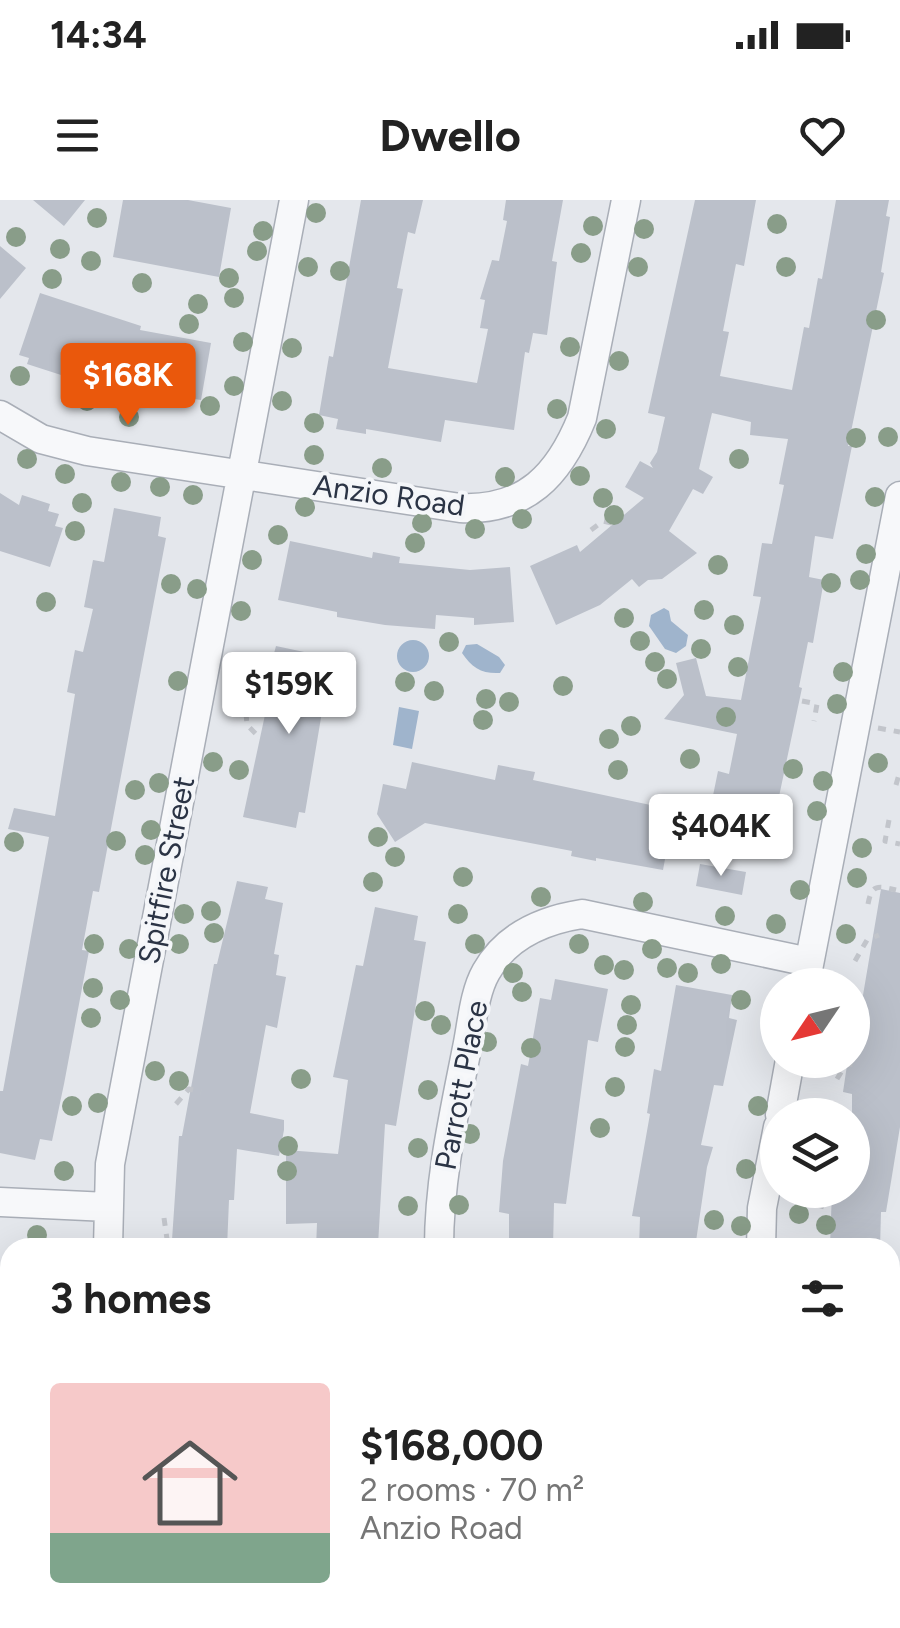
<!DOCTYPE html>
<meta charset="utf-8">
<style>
:root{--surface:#fff;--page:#f6f6f6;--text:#222;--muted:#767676;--accent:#ea580c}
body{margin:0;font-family:Figtree,sans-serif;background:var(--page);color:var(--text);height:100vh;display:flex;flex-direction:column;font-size:38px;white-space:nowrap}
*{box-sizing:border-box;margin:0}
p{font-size:32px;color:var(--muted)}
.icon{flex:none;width:55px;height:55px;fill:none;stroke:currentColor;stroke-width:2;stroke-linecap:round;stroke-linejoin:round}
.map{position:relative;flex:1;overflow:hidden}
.panel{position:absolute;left:0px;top:1038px;width:900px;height:392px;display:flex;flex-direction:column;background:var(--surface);border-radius:30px 30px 0 0;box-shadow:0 10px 40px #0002}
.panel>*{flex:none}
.needle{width:65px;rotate:235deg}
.controls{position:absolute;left:760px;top:768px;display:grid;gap:20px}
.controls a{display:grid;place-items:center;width:110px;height:110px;border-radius:50%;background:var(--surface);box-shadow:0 10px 40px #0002;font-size:50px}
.price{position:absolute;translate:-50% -85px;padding:0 22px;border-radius:10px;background:#fff;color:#222;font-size:32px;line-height:65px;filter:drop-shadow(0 2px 5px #0008)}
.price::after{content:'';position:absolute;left:50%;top:60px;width:30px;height:22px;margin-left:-15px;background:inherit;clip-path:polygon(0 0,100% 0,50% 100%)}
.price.current{background:var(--accent);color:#fff}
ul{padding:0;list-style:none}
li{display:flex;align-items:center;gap:30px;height:250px;padding:0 50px}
li span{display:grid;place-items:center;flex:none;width:280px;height:200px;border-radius:10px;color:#555}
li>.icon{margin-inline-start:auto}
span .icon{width:120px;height:120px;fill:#fffc;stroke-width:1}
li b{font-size:42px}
h2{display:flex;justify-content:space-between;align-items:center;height:120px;padding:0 50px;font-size:42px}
.status{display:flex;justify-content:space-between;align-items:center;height:70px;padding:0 50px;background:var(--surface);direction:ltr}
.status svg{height:28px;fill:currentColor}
header{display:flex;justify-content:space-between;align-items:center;height:130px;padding:0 50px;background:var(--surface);font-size:45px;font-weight:700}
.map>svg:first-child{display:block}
</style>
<div class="status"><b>14:34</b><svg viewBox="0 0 49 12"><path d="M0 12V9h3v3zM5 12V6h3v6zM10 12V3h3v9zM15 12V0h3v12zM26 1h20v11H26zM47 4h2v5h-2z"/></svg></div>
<header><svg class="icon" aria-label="menu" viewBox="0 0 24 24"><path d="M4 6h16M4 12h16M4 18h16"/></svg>Dwello<svg class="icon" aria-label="heart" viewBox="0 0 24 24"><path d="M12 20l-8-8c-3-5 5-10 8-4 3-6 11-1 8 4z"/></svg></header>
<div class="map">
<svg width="900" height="1428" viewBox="0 0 900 1428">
<rect width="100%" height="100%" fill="#e4e7ec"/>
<path fill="#9fb4cc" d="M664,408l5,3 2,10 17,14 -2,11 -10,7 -11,-4 -16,-23 2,-11z
M397 456a16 16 0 1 1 32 0a16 16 0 1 1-32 0Z
M477,444l22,13 6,8 -5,8c-18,1 -28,-5 -38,-20l4,-8z
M399,507l20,4 -7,38 -19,-4z"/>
<path fill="#bbc0ca" d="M33,0h52l-21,26z
M123,0h65l43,8 -12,69 -106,-20z
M361,0h62l-8,34 -7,-2 -11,56 6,1 -15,79 89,15 11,-54 -8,-1 5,-28 -5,-1 12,-39 7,1 8,-40 -4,-1 3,-20h57l-11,61 5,1 -10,73 -14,-2 -4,20 -4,-1 -11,78 -69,-10 -4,22 -75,-13v5l-30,-5 2,-10 -19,-4 10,-59 4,1z
M695,0h61l-12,66 -8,-2 -13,67 6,1 -9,44 72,14 12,-63 5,1 9,-50 4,1 14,-79h53l-3,16 4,1 -9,55 3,1 -36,173h4l-19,93 -18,-3 -6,41 15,3 -11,63 -5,-1 -9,45 3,1 -25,118 3,1 -7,32 -66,-14 11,-54 11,3 8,-40 -73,-15 20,-24 -8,-32 20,-5 10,38 35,4 20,-103 -8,-1 9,-53 10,1 12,-59 -5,-1 9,-45 -38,-4 1,-13 -39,-9 -13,56 14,8 -10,17 -10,-5 -24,42 28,22 -35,26 -14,1 -9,7 -7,-8 -32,26 -44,20 -26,-59 47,-21 3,7 64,-54 -19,-11 15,-26 13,7 -3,-5 7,-11 8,-35 -17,-4z
M0,46l26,22 -26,31z
M40,93l101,33 -1,4 71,13 -10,57 -20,-3 -1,8 -60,-11 -93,-30 2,-6 -10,-3z
M0,293l19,12 3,-10 28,9 -2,7 11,3 -4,12 8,2 -13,39 -50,-16z
M114,308l47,9 -3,19 8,2 -67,354 -6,-1 -11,59 7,1 -25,133 -12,57 -12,-2 -5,21 -35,-7v-62h3l46,-254 -41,-8 6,-21 41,8 20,-122 -8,-2 8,-42 8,2 10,-43 -9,-2 9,-47 11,2z
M290,341l82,17 1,-6 27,5 -1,6 71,7 40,-3 4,55 -40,3v-7l-38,-3 -1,14 -50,-4 -48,-8v-5l-59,-12z
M276,446l61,13 -10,47h-4l-18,107 -6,-1 -3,16 -53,-11 31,-144 -5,-1z
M412,562l83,18 3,-15 37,7 -2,8 141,30 -11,60 -67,-12v3l-25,-5 1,-5 -147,-28 -30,19 -18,-28 6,-30 23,5z
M700,664l46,8 -4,23 -46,-9z
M237,681l31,6 -3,12 18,4 -9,51 5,1 -3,20 10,2 -9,51 -11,-3 -16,88 34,7v10l-5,26 -42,-7 -3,51h-5l-2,48h-49v-7l-6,-1 7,-104h3l32,-172h3z
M881,689l19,4v234l-14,85h-5l-1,36h-45l-5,-2 2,-56h20v-96l-9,-2 4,-27 5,-5z
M375,707l43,9 -4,24 12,2 -30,184 -11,-2 -7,121 -62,3 1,-25 -31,1v-74l52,4 10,-74 -15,-3 23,-112 7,1z
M555,779l53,10 -10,53 -10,-2 -22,164 -12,-1 -1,45h-44v-34l-10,-2 4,-51 18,-97 7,2 12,-68 11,2z
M676,785l56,10 -3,23 8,2 -14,66 -9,-1 -13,60 12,2 -6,20 -12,81h-56l1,-31 -8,-1 18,-102 -3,-1 7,-44 7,2z"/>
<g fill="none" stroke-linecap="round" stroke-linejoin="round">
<defs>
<path id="minor" d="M0,215l41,24 46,12 373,57c66,3 99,-33 122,-90l44,-218
M805,785l95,-489
M780,915l10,-55
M0,1002l108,5
M108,1048l2,-84 184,-964
M439,1048c0,-69 15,-134 28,-200 5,-24 7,-55 19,-76 20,-36 58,-52 96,-58l227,48
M761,1048l1,-40 16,-81
M107,1428v-8
M433,1428v-8
M758,1428v-8"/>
</defs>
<use href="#minor" stroke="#a9aeb7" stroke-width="31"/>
<path stroke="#c2c5cb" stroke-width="5" stroke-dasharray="8 8" stroke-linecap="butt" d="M591,330l12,-9 9,2
M802,501l15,3 -3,17
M246,513l1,12 10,10
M878,528l22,4
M896,585l4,-14
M889,620l-4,21 15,3
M868,704c4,-21 10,-18 28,-14
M855,761l12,-21 12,-5
M837,879l9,-15 11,1
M176,904l13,-15 12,3
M818,990v15l6,2
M164,1018l3,21 7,6
M813,1428l10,-2"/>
<use href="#minor" stroke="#f7f8fa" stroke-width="28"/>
</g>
<g fill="#899d89">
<circle cx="316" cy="13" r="10"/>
<circle cx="97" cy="18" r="10"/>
<circle cx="777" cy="24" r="10"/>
<circle cx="593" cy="26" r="10"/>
<circle cx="644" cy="29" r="10"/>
<circle cx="263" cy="31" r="10"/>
<circle cx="16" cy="37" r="10"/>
<circle cx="60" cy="49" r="10"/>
<circle cx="257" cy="51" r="10"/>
<circle cx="581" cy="53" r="10"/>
<circle cx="91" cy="61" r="10"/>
<circle cx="308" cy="67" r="10"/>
<circle cx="638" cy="67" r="10"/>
<circle cx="786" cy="67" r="10"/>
<circle cx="340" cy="71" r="10"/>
<circle cx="229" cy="78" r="10"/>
<circle cx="52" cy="79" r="10"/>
<circle cx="142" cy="83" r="10"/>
<circle cx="234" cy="98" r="10"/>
<circle cx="198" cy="104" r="10"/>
<circle cx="876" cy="120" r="10"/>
<circle cx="189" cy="124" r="10"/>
<circle cx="243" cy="142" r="10"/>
<circle cx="570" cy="147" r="10"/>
<circle cx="292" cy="148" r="10"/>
<circle cx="619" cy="161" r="10"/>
<circle cx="146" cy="165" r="10"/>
<circle cx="20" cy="176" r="10"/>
<circle cx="234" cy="186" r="10"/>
<circle cx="87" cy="201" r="10"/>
<circle cx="282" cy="201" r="10"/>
<circle cx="210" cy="206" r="10"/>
<circle cx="557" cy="209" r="10"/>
<circle cx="129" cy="217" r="10"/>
<circle cx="314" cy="223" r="10"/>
<circle cx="606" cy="229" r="10"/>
<circle cx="888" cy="237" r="10"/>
<circle cx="856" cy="238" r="10"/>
<circle cx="314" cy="255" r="10"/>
<circle cx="27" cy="259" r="10"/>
<circle cx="739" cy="259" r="10"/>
<circle cx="382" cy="268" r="10"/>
<circle cx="65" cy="274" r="10"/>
<circle cx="580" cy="276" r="10"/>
<circle cx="505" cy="277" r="10"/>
<circle cx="121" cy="282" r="10"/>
<circle cx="160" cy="287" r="10"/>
<circle cx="193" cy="295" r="10"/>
<circle cx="875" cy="297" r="10"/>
<circle cx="603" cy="298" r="10"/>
<circle cx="82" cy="303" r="10"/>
<circle cx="305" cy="307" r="10"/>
<circle cx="614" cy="315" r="10"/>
<circle cx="522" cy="319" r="10"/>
<circle cx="422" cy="323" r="10"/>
<circle cx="475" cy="329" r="10"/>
<circle cx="75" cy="331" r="10"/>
<circle cx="278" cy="335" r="10"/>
<circle cx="415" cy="343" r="10"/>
<circle cx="866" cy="354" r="10"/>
<circle cx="252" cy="360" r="10"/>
<circle cx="718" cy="365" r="10"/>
<circle cx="860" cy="380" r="10"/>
<circle cx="831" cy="383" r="10"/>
<circle cx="171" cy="384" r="10"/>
<circle cx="197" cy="389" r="10"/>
<circle cx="46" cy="402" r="10"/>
<circle cx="704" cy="410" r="10"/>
<circle cx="241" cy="411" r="10"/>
<circle cx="624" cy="418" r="10"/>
<circle cx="734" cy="425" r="10"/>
<circle cx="640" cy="441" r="10"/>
<circle cx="449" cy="442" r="10"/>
<circle cx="701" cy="449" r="10"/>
<circle cx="655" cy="462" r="10"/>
<circle cx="738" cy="467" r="10"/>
<circle cx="843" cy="472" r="10"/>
<circle cx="667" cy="479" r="10"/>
<circle cx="178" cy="481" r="10"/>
<circle cx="405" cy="482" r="10"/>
<circle cx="563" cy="486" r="10"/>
<circle cx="434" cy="491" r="10"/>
<circle cx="239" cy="496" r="10"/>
<circle cx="486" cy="499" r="10"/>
<circle cx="509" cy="502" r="10"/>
<circle cx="268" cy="503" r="10"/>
<circle cx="837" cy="504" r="10"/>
<circle cx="726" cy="517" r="10"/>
<circle cx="483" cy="520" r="10"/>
<circle cx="631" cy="526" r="10"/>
<circle cx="609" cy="539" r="10"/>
<circle cx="690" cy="559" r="10"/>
<circle cx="213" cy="562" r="10"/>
<circle cx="878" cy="563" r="10"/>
<circle cx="793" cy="569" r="10"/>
<circle cx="239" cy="570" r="10"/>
<circle cx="618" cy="570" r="10"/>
<circle cx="823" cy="581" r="10"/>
<circle cx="159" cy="583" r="10"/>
<circle cx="135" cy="590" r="10"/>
<circle cx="817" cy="611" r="10"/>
<circle cx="151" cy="630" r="10"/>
<circle cx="378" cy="637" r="10"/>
<circle cx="116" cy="641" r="10"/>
<circle cx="14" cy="642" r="10"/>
<circle cx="862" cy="648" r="10"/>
<circle cx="145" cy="655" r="10"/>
<circle cx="395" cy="657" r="10"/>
<circle cx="463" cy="677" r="10"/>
<circle cx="857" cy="678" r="10"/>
<circle cx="373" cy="682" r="10"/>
<circle cx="800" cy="690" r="10"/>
<circle cx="541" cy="697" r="10"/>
<circle cx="643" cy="702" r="10"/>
<circle cx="211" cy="711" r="10"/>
<circle cx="184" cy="714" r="10"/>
<circle cx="458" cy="714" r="10"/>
<circle cx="725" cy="716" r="10"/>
<circle cx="776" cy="724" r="10"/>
<circle cx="214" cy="733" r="10"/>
<circle cx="846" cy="734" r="10"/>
<circle cx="94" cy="744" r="10"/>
<circle cx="179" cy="744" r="10"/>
<circle cx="475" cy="744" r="10"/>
<circle cx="579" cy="744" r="10"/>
<circle cx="129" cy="749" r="10"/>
<circle cx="652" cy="749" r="10"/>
<circle cx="721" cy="764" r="10"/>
<circle cx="604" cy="765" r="10"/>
<circle cx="667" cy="768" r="10"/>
<circle cx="624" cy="770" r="10"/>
<circle cx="513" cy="773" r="10"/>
<circle cx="688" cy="773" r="10"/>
<circle cx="93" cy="788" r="10"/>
<circle cx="522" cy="792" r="10"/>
<circle cx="120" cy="800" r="10"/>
<circle cx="741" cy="800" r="10"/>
<circle cx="631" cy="805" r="10"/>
<circle cx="425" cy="811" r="10"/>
<circle cx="91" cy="818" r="10"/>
<circle cx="441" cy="825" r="10"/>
<circle cx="627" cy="825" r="10"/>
<circle cx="487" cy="842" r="10"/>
<circle cx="625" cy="847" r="10"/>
<circle cx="531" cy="848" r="10"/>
<circle cx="155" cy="871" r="10"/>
<circle cx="301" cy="879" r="10"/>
<circle cx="179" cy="881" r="10"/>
<circle cx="615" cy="887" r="10"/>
<circle cx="428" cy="890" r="10"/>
<circle cx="98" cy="903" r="10"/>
<circle cx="72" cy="906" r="10"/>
<circle cx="758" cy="906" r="10"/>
<circle cx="600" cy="928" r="10"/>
<circle cx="470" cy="934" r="10"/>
<circle cx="288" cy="946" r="10"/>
<circle cx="418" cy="948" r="10"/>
<circle cx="746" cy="969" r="10"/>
<circle cx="64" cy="971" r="10"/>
<circle cx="287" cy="971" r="10"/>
<circle cx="459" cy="1005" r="10"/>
<circle cx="408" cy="1006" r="10"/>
<circle cx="799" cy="1014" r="10"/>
<circle cx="714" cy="1020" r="10"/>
<circle cx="826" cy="1025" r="10"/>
<circle cx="741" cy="1026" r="10"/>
<circle cx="37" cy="1035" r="10"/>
</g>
<g text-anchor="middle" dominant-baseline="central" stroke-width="8" stroke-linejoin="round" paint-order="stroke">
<g font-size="30" fill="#2b3445" stroke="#f4f6f9">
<text transform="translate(389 295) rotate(8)">Anzio Road</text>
<text transform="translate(166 670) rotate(-79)">Spitfire Street</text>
<text transform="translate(461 885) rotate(-79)">Parrott Place</text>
</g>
</g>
</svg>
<div class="controls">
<a><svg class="needle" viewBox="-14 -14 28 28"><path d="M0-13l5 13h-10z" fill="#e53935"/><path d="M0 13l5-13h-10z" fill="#767676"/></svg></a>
<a><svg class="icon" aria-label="layers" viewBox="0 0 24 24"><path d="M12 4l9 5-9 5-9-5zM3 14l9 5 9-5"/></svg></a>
</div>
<b class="price current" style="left:128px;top:228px">$168K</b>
<b class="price" style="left:289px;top:537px">$159K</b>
<b class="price" style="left:721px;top:679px">$404K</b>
<section class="panel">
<h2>3 homes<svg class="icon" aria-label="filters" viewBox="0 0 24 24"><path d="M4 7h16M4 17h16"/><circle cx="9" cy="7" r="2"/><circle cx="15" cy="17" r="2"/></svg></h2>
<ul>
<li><span style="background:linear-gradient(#f6c9c9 75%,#7fa58c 0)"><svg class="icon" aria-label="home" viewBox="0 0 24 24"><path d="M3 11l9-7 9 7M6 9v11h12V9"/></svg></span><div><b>$168,000</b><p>2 rooms · 70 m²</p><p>Anzio Road</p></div></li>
</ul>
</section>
</div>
